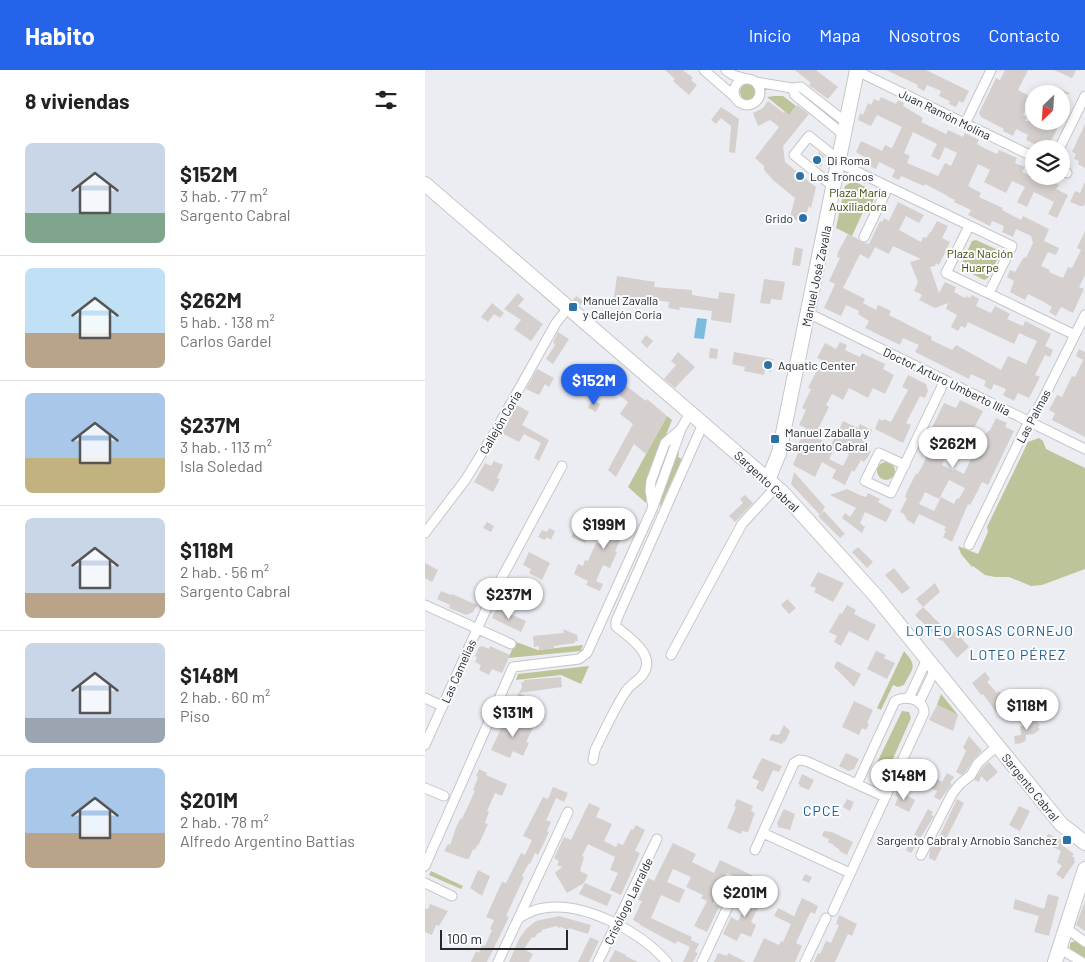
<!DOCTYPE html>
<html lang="es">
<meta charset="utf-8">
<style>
:root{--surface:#fff;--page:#f6f6f6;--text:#222;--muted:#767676;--line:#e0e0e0;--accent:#2563eb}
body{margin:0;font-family:Barlow,sans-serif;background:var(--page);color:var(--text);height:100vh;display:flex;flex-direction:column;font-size:19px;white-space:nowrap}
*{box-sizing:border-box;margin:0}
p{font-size:16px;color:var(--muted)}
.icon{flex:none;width:28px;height:28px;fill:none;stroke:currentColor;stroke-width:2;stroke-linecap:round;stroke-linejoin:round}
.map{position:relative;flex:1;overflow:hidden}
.details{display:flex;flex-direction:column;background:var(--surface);width:425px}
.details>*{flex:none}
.needle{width:32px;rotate:205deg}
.fabs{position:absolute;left:600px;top:15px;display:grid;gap:10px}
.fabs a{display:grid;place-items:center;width:45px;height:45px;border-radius:50%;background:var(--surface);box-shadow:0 2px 8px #0003;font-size:25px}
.scale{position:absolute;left:15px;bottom:12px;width:128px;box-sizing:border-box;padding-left:5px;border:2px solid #272829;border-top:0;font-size:14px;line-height:18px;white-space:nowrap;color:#272829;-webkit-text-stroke:4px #fafbfe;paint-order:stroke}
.price{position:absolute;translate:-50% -42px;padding:0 11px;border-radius:18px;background:#fff;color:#222;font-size:16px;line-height:32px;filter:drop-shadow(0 1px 2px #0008)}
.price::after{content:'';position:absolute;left:50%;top:30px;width:15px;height:11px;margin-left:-8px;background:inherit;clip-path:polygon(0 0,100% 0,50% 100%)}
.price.on{background:var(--accent);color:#fff}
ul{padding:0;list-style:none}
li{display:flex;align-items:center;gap:15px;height:125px;padding:0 25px}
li+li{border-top:1px solid var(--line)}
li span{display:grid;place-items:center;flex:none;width:140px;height:100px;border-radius:8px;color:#555}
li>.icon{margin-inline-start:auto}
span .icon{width:60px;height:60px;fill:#fffc;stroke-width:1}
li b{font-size:21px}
h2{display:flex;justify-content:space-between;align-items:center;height:60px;padding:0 25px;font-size:21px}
header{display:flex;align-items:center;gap:30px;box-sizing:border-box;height:70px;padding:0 25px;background:var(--accent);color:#fff}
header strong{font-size:24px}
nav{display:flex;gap:28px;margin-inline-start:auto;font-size:18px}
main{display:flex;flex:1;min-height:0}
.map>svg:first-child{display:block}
</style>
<header>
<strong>Habito</strong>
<nav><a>Inicio</a><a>Mapa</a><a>Nosotros</a><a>Contacto</a></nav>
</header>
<main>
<section class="details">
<h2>8 viviendas<svg class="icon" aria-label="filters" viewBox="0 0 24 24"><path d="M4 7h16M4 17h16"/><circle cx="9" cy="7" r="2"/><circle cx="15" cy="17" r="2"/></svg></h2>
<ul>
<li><span style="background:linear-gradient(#c9d6e8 70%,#7fa58c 0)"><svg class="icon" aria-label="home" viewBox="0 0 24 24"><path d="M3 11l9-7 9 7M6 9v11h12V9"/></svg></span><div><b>$152M</b><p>3 hab. · 77 m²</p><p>Sargento Cabral</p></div></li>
<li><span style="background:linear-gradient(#bfe0f5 65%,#b9a48a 0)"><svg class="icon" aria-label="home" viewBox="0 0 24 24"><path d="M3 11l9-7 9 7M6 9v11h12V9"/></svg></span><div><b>$262M</b><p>5 hab. · 138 m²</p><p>Carlos Gardel</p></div></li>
<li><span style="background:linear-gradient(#a9c7e8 65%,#c2b280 0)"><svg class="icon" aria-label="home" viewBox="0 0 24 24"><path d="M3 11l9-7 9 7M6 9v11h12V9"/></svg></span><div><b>$237M</b><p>3 hab. · 113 m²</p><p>Isla Soledad</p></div></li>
<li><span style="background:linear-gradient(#c9d6e8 75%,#b9a48a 0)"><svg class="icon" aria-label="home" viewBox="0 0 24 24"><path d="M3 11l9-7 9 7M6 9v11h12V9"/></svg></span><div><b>$118M</b><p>2 hab. · 56 m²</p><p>Sargento Cabral</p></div></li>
<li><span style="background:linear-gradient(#c9d6e8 75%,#9aa5b1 0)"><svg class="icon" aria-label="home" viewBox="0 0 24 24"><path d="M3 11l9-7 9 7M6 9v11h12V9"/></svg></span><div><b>$148M</b><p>2 hab. · 60 m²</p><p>Piso</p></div></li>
<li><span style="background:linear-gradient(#a9c7e8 65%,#b9a48a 0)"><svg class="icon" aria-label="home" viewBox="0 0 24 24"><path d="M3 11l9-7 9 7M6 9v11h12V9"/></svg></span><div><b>$201M</b><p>2 hab. · 78 m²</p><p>Alfredo Argentino Battias</p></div></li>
</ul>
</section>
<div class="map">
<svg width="660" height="892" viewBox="0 0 660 892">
<rect width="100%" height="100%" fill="#ecedf2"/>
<path fill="#bdc499" d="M315 22a8 8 0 1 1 16 0a8 8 0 1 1-16 0Z
M349,26h9l13,10 -7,9 -22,-18z
M428,111l17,8 4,10 -5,11 -6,2 -11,24 -16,-8 9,-42z
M551,170l22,10 2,4 -12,24 -4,2 -21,-11 -2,-4 11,-24z
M242,346l5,4 -26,64v19l-18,-16z
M614,368l4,3 3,8 39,19v101l-43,16 -11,1 -22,-9h-14l-10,-2 -12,-9 -1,1 -11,-13 -3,-8 20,8 10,-22 -1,-5 41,-85z
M252,382l2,1 -1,4 4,2 -22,48 1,-13z
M452 401a9 9 0 1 1 18 0a9 9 0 1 1-18 0Z
M91,572l22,8 45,-5 -2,6 -73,7z
M479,581c14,16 9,16 0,34l-6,2 -5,-2 -12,25 -4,-2z
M164,596l-8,18 -20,-9 -45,5 2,-6z
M516,624l17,21 -21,-10z
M477,641l7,1 2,6 -28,63 -7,1 -4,-3 -1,-4z
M6,801l32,15 -2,3 -32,-14z
M650,871l10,6v13l-15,-11v-6z"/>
<path fill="#7bbbde" d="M272,248l10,1 -3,20 -10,-1z"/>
<path fill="#d5cfce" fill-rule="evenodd" d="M240,0h18l10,8 -2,2 6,5 -8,10 -16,-14 2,-2z
M370,0h21l22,17 -10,12 -19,-14 2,-2z
M461,0h40l43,21 -6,12 -4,-2 -3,6 -7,-3 1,-3 -11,-5 2,-5 -14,-6 -3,6 -7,-4 1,-2z
M580,0h23l-10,20 13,7 -8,18 4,2 -2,4h36l-11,22 -3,-2 -3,8 -18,-9 2,-5 -12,-6 -3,7 -10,-5 1,-2 -23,-12 -2,-4 17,-35 4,2z
M629,0h22l-4,8z
M630,16l16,8h-20z
M456,27l15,7 2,-4 6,3 -1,3 20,12 -2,4 21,10 4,2 2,-4 15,7 2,-4 14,7 -2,4 9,5 11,5 2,-4 18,8 -2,5 10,4 -3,5 13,6v-2l13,7 2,-3 9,5 -3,4 12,6 -11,23 -9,-4 6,-12 -20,-10 -7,15 -10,-5 8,-15 -13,-6 -6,12 -22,-11 6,-12 -12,-6 -10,22 13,7 -2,4 24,11 -1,2 19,10 2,-4 26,13 -5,12 15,7 -3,7 -8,-3 -7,14 9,4 -1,2 14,6 5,-11 4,1 9,-18 -4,-2 8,-17v44l-6,12 5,2 -11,24 -12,-6 -5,9 -7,-4 3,-5 -8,-5 -16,-8 -3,6 -15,-8 4,-11 -7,-4 3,-7 5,2 9,-15 2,1 7,-15 -2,-7 -15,-7 -3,8 -11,-5 2,-6 -12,-5 -2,5 -22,-11 3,-5 -17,-8 1,-2 -7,-3v-1l-23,-12 -1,2 -23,-10 -2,4 -7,-3 3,-7 -16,-8 -3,7 -7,-3 2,-5 -15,-9 5,-11 21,10 3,-6 7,3 10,-21 -25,-12 -6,11 -13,-6 2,-7 3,2 5,-12 3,2 3,-6 5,2zM488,62l24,12 -6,12 8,4 6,-13 12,6 -6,13 -6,-3 -7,13 -31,-13 3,-7 -6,-3z
M343,31l16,12 1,-2 4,4 8,-10 12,9 -26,32 2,16 31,25 -5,21 -2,-2 -6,17 -13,-6 5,-19 -21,-17 -10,-11v-4l-9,-8 24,-31 -9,-7 -12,6 -5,-13 10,-5z
M296,37l18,12 -4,34 -6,-1 2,-26 -10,-8 -5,6 -5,-4z
M660,54v44l-7,-4 1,-3 -5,-2 2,-5 -4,-2z
M394,82l5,4 -3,11 -9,-7z
M660,112v21l-1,3h-4l-10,-4 5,-11 5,2z
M473,132l26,13 -5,8 -13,-7 -7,14 22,12 2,-5 3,1 4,-6h1l6,-11 11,5 -6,12 8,4 -11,23 -3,-2 -1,3 -5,1 9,26 6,-11 11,5 -2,5 11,6 1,-2 4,2 2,-3 7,4 -3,7 15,7 4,-7 15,8 -3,5 16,7 2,-5 26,13 -6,12 8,4 -3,7 -5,-2 -10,20 5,2 -11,21 -11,-5 -4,8 -11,-6 3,-6 -12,-5 -3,6 -7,-4 2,-5 -15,-7 -2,5 -54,-27 4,-7 -16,-7 -3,7 -35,-17 4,-7 -11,-7 1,-3 -13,-6 -5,11 -17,-8 11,-24 -6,-3 11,-23 -3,-1 1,-5 10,-18 10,5 3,3 8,2 11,-23 2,1 2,-4 5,3zM468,176l28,13 -11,3 8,20 -4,9 8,4 -3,5 16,8 13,-5 -2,6 11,6 -6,12 7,4 3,-5 4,2 3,-6 46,22 5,-11 18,8 -11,23 -18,-8 -7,14 -45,-25 -4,5 -21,-10 1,-3 -43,-22 2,-4 -13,-6 -2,5 -13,-7 2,-4 -22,-11 17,-34 9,5 6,-12 14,7z
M370,177l8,2 -3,17 -8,-1z
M192,206l38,6 -1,5 38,3v5l26,4 1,-7 16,2 -4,29 -20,-3 1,-9 -32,-4 -1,3 -11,-2 1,-6 -15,-2 -1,5 -9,-1 1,-2 -31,-5z
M339,209l21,3 -3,18 -11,-1 -1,5 -10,-1z
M93,223l6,6 -6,7 25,18 -12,17 -17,-12 7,-9 -17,-11z
M151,226l7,5 -4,5 -6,-6z
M67,233l12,10 -4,5 -6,-4 -6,8 -7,-5z
M133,262l11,7 -16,25 -7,-5 9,-14 -2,-3z
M221,265l7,6 -6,7 -6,-6z
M415,272l7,3 -2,5 15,7 2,-4 23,11 -2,5 11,6 -9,19 -12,-6 -5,10 -19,-10 -6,12 -11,-6 -6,11 3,2 -11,22 4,4 -3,6 12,6 12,-24 15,7 2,-4 12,6 -8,18 7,3 -4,8h-1l-2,3 -3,-2 -7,12 -2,-2 -7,15 -13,-7 4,-8 -14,-8 -7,15 -22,-12 6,-15 -3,-1 10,-21 -7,-3 7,-15 -4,-2 9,-19 -3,-1 14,-28 -5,-2 8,-15 11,6zM410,378l14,6 -6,12 -14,-7z
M285,278l8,1 -1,10 -8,-1z
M654,279l6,3v85l-33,-17 3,-7 -6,-3 8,-15 5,2 10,-21 3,1 8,-17 -7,-4z
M253,282l17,15 -20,21 -11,-9 12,-14 -5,-4z
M309,282l39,7 -2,13 -6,-2 -1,5 -20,-4 1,-4 -13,-3z
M112,299l17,9 -5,9 -4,-3 -6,11 -13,-6z
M483,305l18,9 2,7 -3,7 -5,-2 -14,27 5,2 -8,18 -28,-14 4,-10 4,2 1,-2 7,3 17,-32 -6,-3z
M196,312l25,19 1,-2 20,17 -21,38 -12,-10 -18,33 -8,-7 25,-46 -13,-10 8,-12 -14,-11z
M167,330l8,4 -4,8 -8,-4z
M535,330l23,11 -11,21 -7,-3 -10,21 -5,-2 -8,17 12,6v-2l10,5 8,-17 4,2 5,-9 2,1 5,-11 -3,-6 5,-4 6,-12 11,5 -2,4 9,4 -26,54 -6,-3 -8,16 -4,7 -2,-1 -16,38 -9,-5 3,-6 -2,-1 2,-3 -27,-13 -5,10 -7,-4 -3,-6 -4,-2 7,-14 -2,-1 3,-8 8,-15h2l11,-22 -7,-4 22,-45 12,5zM524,410l16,8 -6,11 -2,-1 -3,6 -13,-7 -7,14 -15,-7 6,-12 14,7z
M92,335l12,7 -7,13 27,15 -10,21 -5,-3 7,-15 -17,-9 -5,8 -17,-9z
M69,391l9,4 -6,13 3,1 -7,13 -19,-10 11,-19 6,3z
M369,402l31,35 -4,7 3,-3 21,23 -5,4 -22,-22 2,-1 -29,-31z
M422,419l15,7 4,1 2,-4 12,6 -2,3 14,8 -6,12 -21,-10 -5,11 5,4 -3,6 -20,-15 3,-5 5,4 6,-9 -26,-13z
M320,425l8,8 -18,19 -6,-6 14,-13 -3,-4z
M180,440l26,11 -4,8 -1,-1 -11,23 2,1 -7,16 -7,-3 -7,16 7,3 -3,7 -14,-6 2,-4 -14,-7 4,-10 5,2 2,-6 3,1 8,-18 4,1 9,-19 -9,-4z
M62,452l7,4 -3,6 -8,-4z
M152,456l14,6 -6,11 -14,-6z
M124,458l6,3 -4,9 -4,-3 -2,3 -7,-3 4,-7 5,2z
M433,477l15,15 -6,6 -15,-16z
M104,482l21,11 -8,17 -13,-7 2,-4 -8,-4z
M0,493l13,7 -6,12 -7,-4z
M469,498l16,20 -8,6 -17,-19z
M393,502l26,11 -11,19 -19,-10 2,-4 -6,-2z
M510,513l5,9 -17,15 -7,-8z
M16,521l10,4 1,-1 25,11 -4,7 -7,3 -17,-7 1,-3 -13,-6z
M362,529l9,9 -7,6 -8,-9z
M422,535l9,5 -2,4 22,11 -8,16 -19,-10 -8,15 -7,-4 3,-6 -8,-4 11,-19 2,1z
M498,537l28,28 4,-4 14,16 -12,11 -15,-18 -1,1 -26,-26z
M72,538l29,13 -5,11 -29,-14z
M138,559l14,6 1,6h-3v2l-21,3v2l-15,2v-4l-5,1 -1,-11 31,-3z
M57,576l7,3 1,-3 20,9 -8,18 -10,-4 -3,6 -10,-5 2,-5 -6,-3 2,-5 -2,-1 4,-9z
M451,581l10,4 -2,3 11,5 -8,16 -20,-10z
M412,591l24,13 -7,13 -20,-20z
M560,602l5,7 -3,3 10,11 2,-2 9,11 -12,10 -13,-18 -2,1 -9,-12z
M136,607l1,10 -43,6 23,11 -3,7 -16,-7 -3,6 -7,-4v-2h-1l2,-7 2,1 6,-11 -1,-5h3v-2z
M429,631l19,9 -6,13 2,1 -3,6 -4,-2 -3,7 -17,-8z
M512,635l21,10 -5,16 -24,-11z
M96,648l14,6 -9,18 3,1 -6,13 -10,-5 -3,7 -19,-8 13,-28h1l2,-3 11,5z
M611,651l4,4 -2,2 2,2 -6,5 -8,1v5l-4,3 -7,1 -1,-8 7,-1 -1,-9 5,-1 -1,-3z
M359,655l6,6 -5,11 -1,-1 -2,3 -13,-4 3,-6 7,1z
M544,666l13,15 -8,8 -8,12 -4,4 -6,-3 10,-21 -3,-4z
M421,683l13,6 -5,10 -5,2 -10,-5z
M337,688l20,8 -3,6 -6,-2 -10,22 -7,-4 3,-7 -7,-3z
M564,692l9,10 -11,10 -6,-6 -2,6 -5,-2 9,-13z
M54,699l8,4 -1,2 21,9 -5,12 -7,-3 -8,18 2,1 -4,11 3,1 -10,22 -1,-1 -2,5 -2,-1 -4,10h-3l-22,-8 4,-7 2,1 7,-20 4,-7 1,1 13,-28 -2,-1 5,-13 -2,-1z
M522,703l7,4 -4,6 2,1 -12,16 -6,-3 3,-6 -11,-5 5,-10 11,6z
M377,704l12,6 -5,10 -10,-4 1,-2h-2z
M128,717l15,6 -4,9 -8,-4 -7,16 -3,6 5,2 -4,9 2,1 -11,23 -3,-2 -5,11 -1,-1 -7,13 2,1 -18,39 3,1 -22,45h-16l5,-11 3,2 3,-8 3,1 7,-16 -2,-1 4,-9 -8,-3 16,-35 4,1 15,-30 4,2 7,-15 -9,-4 20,-39 5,2z
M472,720l18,10 -6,12 -14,-7 3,-8 -3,-1z
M312,729l16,7 -2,5 4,2 -7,19 -6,-1 -1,3 -14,-6 9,-21 -2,-1z
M422,729l7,3 -4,9 -7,-4z
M532,729l7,4 -29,58 -6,-3 1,-8 7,-13h2z
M164,733l11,5 -4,9 16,7 -8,17 12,6 2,-4 5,2 8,-16 2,1 3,-5 9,5 -10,21 5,2 -19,42 -11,-5 8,-17 -8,-3 5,-13 -27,-13 -6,12 2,1 -4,14 8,4 -4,8 -17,10 -12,-20 7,-6 -5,-2 2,-4 -5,-3 10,-21 7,3z
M594,736l11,5 -10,20 -11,-6z
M359,739l11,5 -5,16 -12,-3 -1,-4z
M503,739l5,3 -2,3 3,1 -23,37 -5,-3z
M399,761l8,1 21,10 -6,13 -8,-4 1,-1 -6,-4v-1l-6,-3 1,-3 -7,-3z
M623,764l16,7 -2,4 12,9 -2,2 3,2 -1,2 1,2 -12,17 -7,-5 6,-8 -5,-4 4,-11 -10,-5 1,-2 -7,-4z
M248,773l23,11 -4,8 22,11 6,-13 42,20 -3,7 -32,-14 -14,31 6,3 -12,25 -13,-6 13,-25 -6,-3 2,-3 -17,-8 5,-10 -18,-8 -6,13 18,8 -6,13 -18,-8 -10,23 41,19 -1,3 8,4 -4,8 3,1 -5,9h-10l7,-15 -13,-6 -1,3 -8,-4 -28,-15v-1l-7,-4 9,-19 -4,-1 10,-22 6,3z
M53,800l12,6 -8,20 -12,-8z
M380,804l7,3 -3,6 -7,-3z
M160,813l27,12 -5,11 -28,-12z
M330,817l7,3 -2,4 4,2 -13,26 5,3 -5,12 -10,-4 -4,8 -14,-7 8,-17 7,4z
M623,824l11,3 -10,39 -15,-4 5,-16 -26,-7 2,-10 29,10z
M377,828l16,8 -3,8 -4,-2 -3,5 -12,26 6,3 -7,16h-42l11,-24 15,7 2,-4 2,1 8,-18 -17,-8 4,-8 16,8z
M5,834l18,7 -9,15 -3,-1 -4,10 -7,-3v-24l3,1z
M659,834h1v27l-9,-6z
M414,845l18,9 -5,12 -4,-2 -13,28h-21l4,-9 2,1 6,-13 5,2 8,-18 -3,-1z
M134,846l32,9 -3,9 -19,-6 -1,2 -7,-3 -3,1 -1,-2 -16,4 1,2 -4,1 -4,5 -2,-1 -8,12 9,5 -4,8h-20l10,-23 7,-10 10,-8z
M165,867l9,4 -10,21h-11z
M190,880l11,5 -1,1 13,6h-29z
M293,883l9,3 1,-3 18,9h-32z"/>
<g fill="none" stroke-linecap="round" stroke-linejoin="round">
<defs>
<path id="street" d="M279,0l31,27
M301,0l7,5 13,4
M432,1l177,86
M309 22a13 13 0 1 1 26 0a13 13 0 1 1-26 0Z
M331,12l36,6 9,-1 46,36
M367,18l3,7 49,40
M540,54l26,-54
M634,79l26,-53
M414,93l173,83 -23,47
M636,100l6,3
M409,117l-40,-32 15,-19 30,24
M544,156l-23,47 129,62
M439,167l24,-50
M383,243l277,136
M480,395l-26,-12 -14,28 26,12 54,-113
M228,437l-3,-16 1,-10 14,-38 16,-14
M0,463l41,-54 30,-49 60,-107 12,-15
M544,475l60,-124 12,-18 44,-88
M0,535l86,39
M246,585l71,-131 34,-37
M0,628l17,8
M484,628l18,-39
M494,633l16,-34
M0,675l68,-151 69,-128
M168,690l2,-10c9,-19 18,-38 29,-56 4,-7 10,-11 16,-16 19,-20 -7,-38 -21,-49l-3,-3v-5l87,-197
M0,718l19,8
M338,763l87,40
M330,780l39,-87 5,-3 7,1 79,36
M496,785l31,-61 8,-10 11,-9 7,-12 19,-17
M0,796l88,-199 66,-8 8,-6 66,-146 28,-78 9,-16
M0,813l27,13
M408,841l91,-198c0,-14 -18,-18 -29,-12l-38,83
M94,848c8,-5 15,-9 25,-10 40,-7 97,24 123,54
M641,858l19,14
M634,878l23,14
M73,892l70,-150
M173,892l59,-123
M277,892l33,-71
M380,892l21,-44"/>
<path id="secondary" d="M0,114l357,308 93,103 186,229 24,19
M343,410l11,-27 78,-383
M630,892l30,-93"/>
</defs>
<use href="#street" stroke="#c4c6ca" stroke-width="11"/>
<use href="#secondary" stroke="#c4c6ca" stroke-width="16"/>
<use href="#street" stroke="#fff" stroke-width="9"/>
<use href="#secondary" stroke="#fff" stroke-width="14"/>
</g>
<g fill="#2b71a6" stroke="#fafbfe" stroke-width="2">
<circle cx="392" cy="90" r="5"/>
<circle cx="375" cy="106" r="5"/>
<circle cx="378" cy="148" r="5"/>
<rect x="143" y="232" width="10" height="10" rx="2.5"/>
<circle cx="343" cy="295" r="5"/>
<rect x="345" y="364" width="10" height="10" rx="2.5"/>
<rect x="637" y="765" width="10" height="10" rx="2.5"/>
</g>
<g text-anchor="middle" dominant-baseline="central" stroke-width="4" stroke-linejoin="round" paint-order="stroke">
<g font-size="12" fill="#272829" stroke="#fafbfe">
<text transform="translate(520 44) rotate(26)">Juan Ramón Molina</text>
<text transform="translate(391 206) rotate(-78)">Manuel José Zavalla</text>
<text transform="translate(522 311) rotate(26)">Doctor Arturo Umberto Illia</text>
<text transform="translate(608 346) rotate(-62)">Las Palmas</text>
<text transform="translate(75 352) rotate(-60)">Callejón Coria</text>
<text transform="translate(342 411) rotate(43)">Sargento Cabral</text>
<text transform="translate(33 601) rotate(-66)">Las Camelias</text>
<text transform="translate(606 717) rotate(51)">Sargento Cabral</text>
<text transform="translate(203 831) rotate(-64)">Crisólogo Larralde</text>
</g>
<g font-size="12" fill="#272829" stroke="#fafbfe" text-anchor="start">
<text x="402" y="90">Di Roma</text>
<text x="385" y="106">Los Troncos</text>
<text x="368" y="148" text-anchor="end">Grido</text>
<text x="158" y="230">Manuel Zavalla<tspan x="158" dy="14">y Callejón Coria</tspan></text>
<text x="353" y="295">Aquatic Center</text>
<text x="360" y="362">Manuel Zaballa y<tspan x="360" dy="14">Sargento Cabral</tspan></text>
<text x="632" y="770" text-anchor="end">Sargento Cabral y Arnobio Sanchez</text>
</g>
<g font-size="12" fill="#454b00" stroke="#fafbfe">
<text x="433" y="122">Plaza María<tspan x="433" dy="14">Auxiliadora</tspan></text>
<text x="555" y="183">Plaza Nación<tspan x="555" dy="14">Huarpe</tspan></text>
</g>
<g font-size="14" letter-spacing="1" fill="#1b5c8b" stroke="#fafbfe">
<text x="565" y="560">LOTEO ROSAS CORNEJO</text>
<text x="593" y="584">LOTEO PÉREZ</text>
<text x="397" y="740">CPCE</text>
</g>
</g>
</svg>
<div class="fabs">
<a><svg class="needle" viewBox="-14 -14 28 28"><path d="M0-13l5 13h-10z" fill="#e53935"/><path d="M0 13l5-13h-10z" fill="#767676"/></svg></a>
<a><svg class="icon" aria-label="layers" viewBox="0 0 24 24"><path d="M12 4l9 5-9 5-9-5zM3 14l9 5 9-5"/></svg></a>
</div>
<div class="scale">100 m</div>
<b class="price on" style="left:169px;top:336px">$152M</b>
<b class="price" style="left:528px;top:399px">$262M</b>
<b class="price" style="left:179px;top:480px">$199M</b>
<b class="price" style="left:84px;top:550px">$237M</b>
<b class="price" style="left:602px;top:661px">$118M</b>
<b class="price" style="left:88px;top:668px">$131M</b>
<b class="price" style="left:479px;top:731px">$148M</b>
<b class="price" style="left:320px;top:848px">$201M</b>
</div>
</main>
